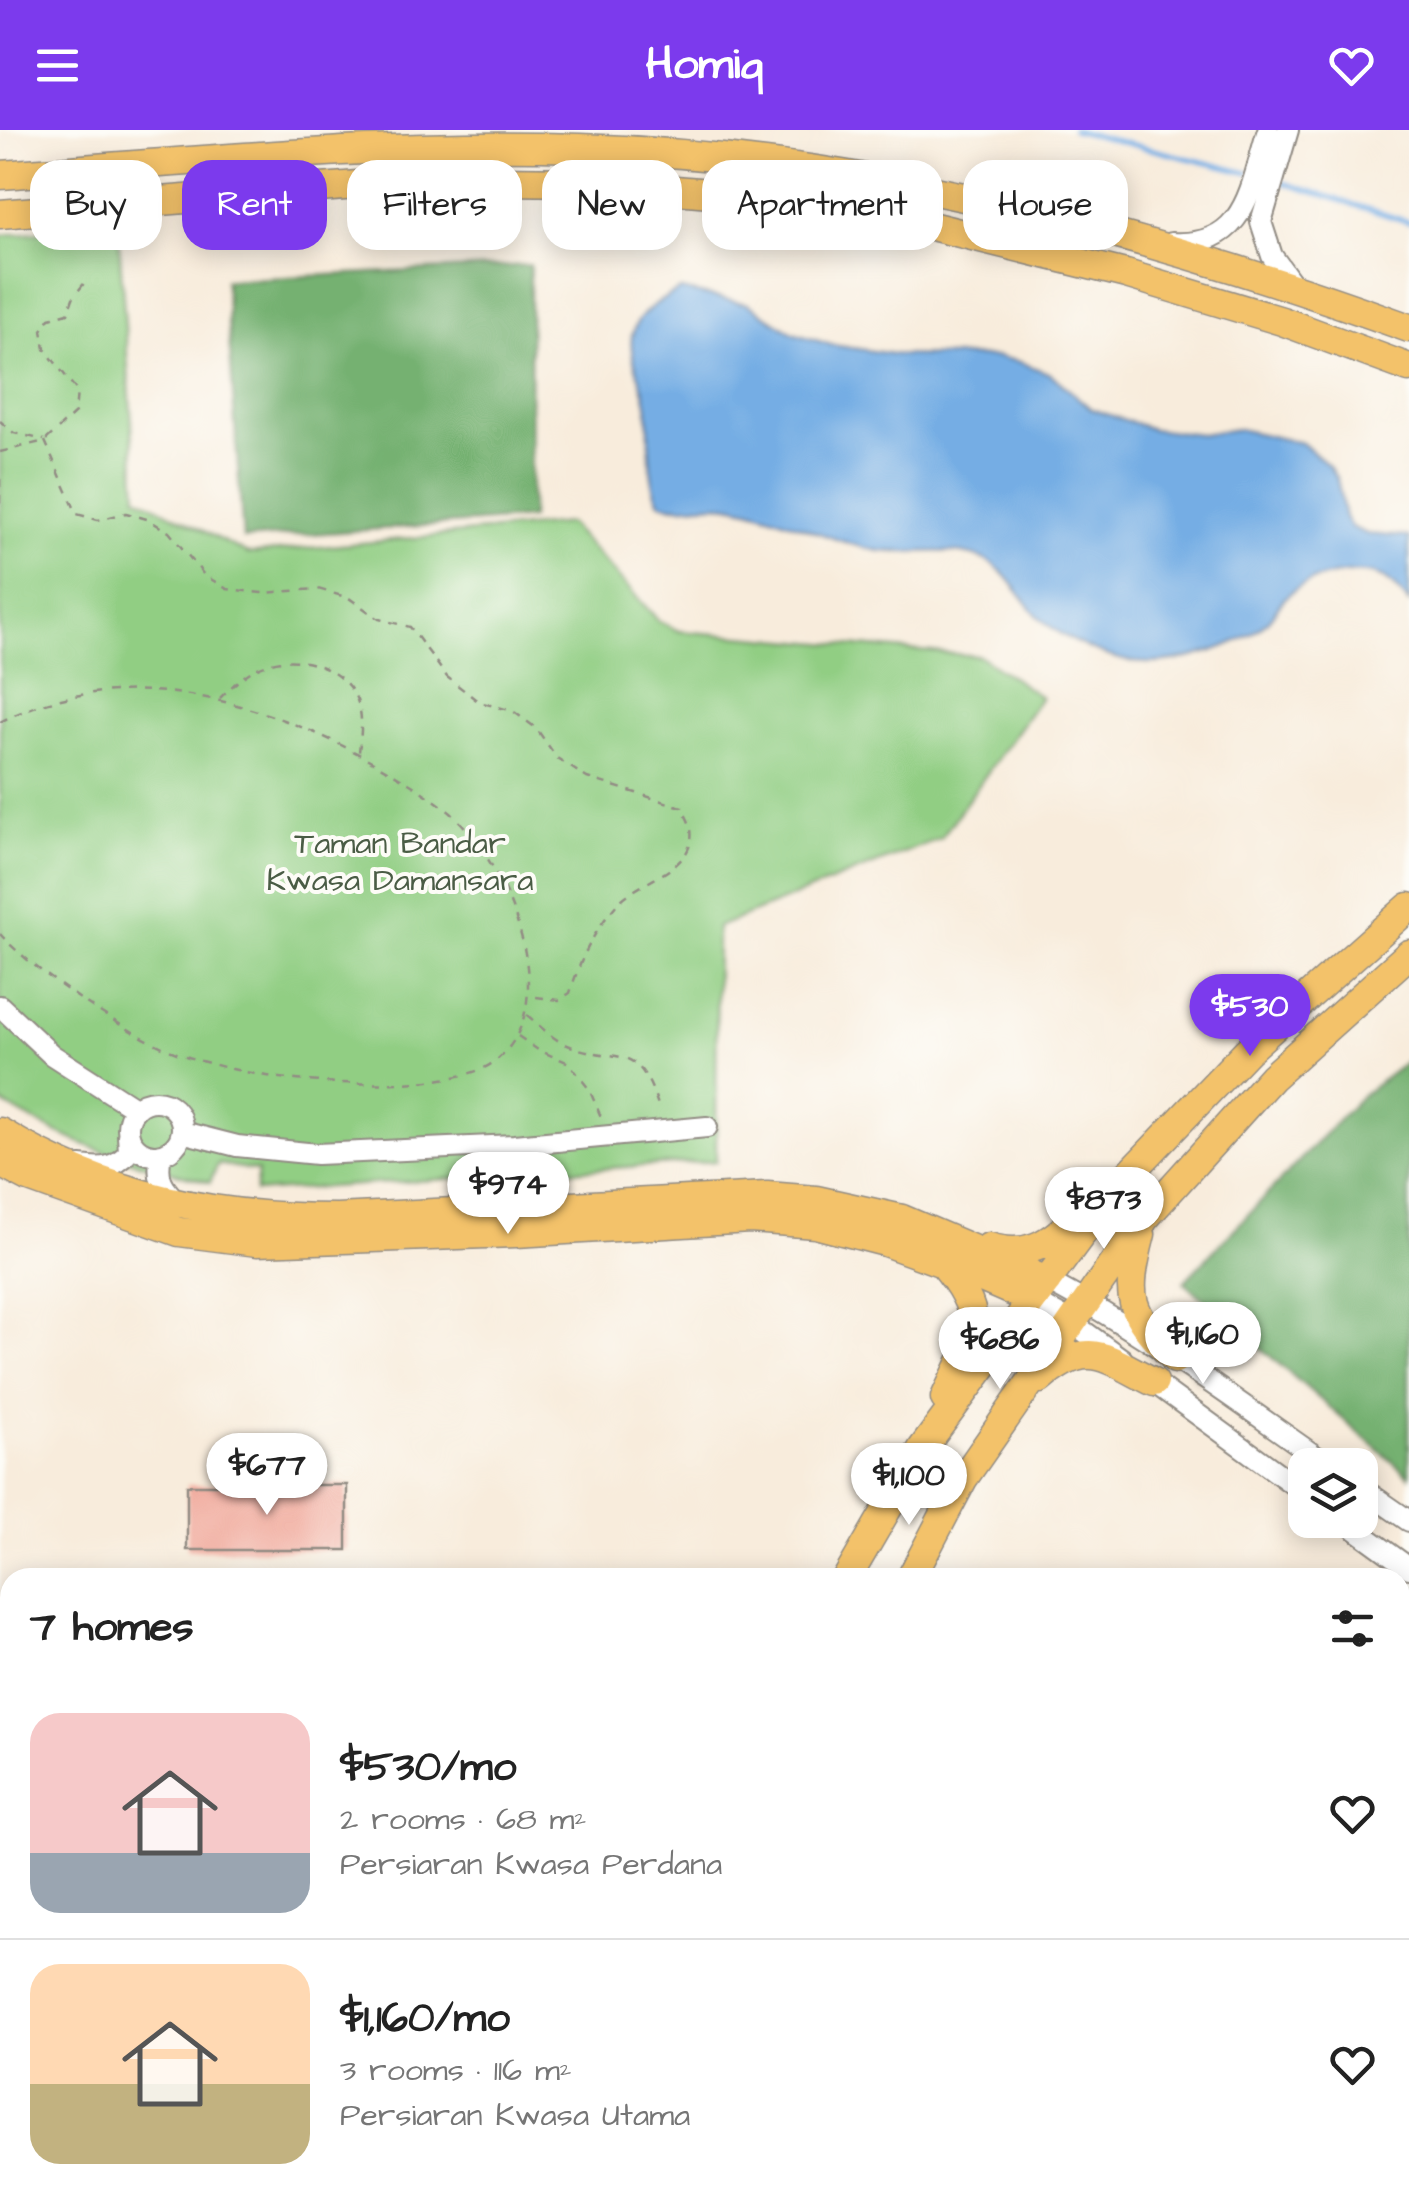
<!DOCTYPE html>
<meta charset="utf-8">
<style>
:root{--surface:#fff;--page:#f6f6f6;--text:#222;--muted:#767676;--line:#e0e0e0;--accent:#7c3aed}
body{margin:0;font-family:"Architects Daughter",sans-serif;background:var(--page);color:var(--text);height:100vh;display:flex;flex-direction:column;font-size:38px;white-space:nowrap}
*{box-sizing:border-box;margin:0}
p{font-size:32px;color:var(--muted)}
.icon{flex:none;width:55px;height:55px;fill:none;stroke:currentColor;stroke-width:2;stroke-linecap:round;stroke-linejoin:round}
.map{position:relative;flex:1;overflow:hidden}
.details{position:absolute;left:0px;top:1438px;width:1410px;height:642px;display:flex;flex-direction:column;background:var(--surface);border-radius:30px 30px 0 0;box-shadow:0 5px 25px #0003}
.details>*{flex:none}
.guide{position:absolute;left:30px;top:30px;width:1350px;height:90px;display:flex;gap:20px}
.tools{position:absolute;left:1288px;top:1318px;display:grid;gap:20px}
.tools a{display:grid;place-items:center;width:90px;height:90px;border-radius:20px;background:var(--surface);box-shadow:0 5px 25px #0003;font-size:50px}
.price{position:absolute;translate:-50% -85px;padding:0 22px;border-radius:35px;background:#fff;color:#222;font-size:32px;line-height:65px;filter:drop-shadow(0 2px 5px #0008)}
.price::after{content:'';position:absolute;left:50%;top:60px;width:30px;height:22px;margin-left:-15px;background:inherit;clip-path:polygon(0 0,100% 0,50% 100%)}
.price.selected{background:var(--accent);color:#fff}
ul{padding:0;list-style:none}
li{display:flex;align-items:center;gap:30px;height:250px;padding:0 30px}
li+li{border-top:2px solid var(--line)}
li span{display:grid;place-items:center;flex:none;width:280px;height:200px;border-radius:30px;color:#555}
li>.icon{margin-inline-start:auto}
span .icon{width:120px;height:120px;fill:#fffc;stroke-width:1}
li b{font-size:42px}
h2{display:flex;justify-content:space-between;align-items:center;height:120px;padding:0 30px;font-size:42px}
.pill{padding:0 35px;border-radius:30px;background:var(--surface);box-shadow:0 5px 25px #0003;font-size:35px;line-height:90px}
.pill.selected{background:var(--accent);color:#fff}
header{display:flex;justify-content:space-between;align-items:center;height:130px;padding:0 30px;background:var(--accent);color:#fff;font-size:45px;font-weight:700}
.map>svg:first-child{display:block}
</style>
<header><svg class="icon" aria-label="menu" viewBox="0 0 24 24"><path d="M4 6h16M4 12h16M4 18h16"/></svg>Homiq<svg class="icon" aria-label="heart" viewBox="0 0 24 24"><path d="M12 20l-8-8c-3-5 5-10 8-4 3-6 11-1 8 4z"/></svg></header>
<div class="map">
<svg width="1409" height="2079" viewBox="0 0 1409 2079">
<rect width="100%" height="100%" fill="#fdfcf7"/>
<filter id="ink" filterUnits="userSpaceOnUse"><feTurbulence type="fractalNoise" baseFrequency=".01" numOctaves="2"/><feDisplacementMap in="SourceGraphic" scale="20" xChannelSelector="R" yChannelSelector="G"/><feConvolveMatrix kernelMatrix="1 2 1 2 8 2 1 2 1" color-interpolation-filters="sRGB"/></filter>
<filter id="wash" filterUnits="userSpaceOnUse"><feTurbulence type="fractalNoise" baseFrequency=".0048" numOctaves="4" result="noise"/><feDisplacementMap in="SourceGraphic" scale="40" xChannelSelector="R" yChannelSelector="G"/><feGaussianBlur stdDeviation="2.25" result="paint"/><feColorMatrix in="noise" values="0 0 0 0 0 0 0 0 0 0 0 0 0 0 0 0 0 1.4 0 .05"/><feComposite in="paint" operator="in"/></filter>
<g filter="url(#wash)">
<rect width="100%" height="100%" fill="#f8ecdc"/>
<path fill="#91ce83" stroke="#5e7c57" stroke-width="2.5" d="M118,96l19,270 111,58 320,-31 91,98 20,10 301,25 61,41 -100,141 -224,89 -1,234 -461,31 3,-21 -40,-7 -8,18c-81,-20 -138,-36 -210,-80v-867z"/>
<path fill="#74b171" stroke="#506e4e" stroke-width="2.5" d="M530,135l1,253 -288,21 -18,-259z
M1409,930v416l-225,-194 177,-186z
M1409,1901v178h-103l6,-9h88v-154z"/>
<path fill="#74ade4" stroke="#506c88" stroke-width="2.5" d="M681,160l67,14 45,29 39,12 68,10 98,2 22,5 31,12 40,35 61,20 49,5 37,-5 64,14 26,22 9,14 8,38 6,10 16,7 42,3v66c-8,-9 -17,-22 -28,-26 -26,-11 -73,0 -93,18 -10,9 -15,22 -25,30 -27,22 -79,38 -114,38 -36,0 -85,-22 -111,-47 -17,-17 -28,-43 -51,-55 -35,-18 -76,-4 -113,-11 -49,-10 -96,-37 -145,-45 -25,-4 -41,6 -68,-2 -15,-19 -10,-73 -14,-99 -3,-21 -19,-47 -15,-68 5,-24 28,-36 49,-46z"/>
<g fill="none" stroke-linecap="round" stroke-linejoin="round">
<path stroke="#74ade4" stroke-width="5" d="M1073,0l175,43
M1278,51l131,41"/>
</g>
<g id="blocks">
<path fill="#f1ada0" d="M187,1355h160v65h-160z"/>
</g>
</g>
<g filter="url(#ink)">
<use href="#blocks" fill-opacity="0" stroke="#928c84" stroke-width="2.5"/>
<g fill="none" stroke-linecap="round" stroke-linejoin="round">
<defs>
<path id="minor" d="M1288,0l-27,92 11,34 22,30
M1171,113c76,5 79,-56 97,-113
M0,876l52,49 84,54
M128 998a27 27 0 1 1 54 0a27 27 0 1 1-54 0Z
M182,1002l55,14 80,8 197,-9 193,-18
M161,1024c-5,25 1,33 18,50
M80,1036c22,3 34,3 49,-14l-1,-17
M1047,1151c99,52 189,120 281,184
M1032,1170l39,22 51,37
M1145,1246l160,117
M1360,1357l49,34
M1343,1390l66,48
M1400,1690l9,-16
M1400,1729l9,-16
M1177,2079l5,-9
M1200,2079l5,-9"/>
<path id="major" d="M0,45c193,-13 386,-34 580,-27 283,9 564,84 829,180
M0,84l419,-34 161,2 131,11 216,32 199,49 156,47 127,47
M0,1002c105,64 215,86 337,86l430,-22 49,4 86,19 145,62
M0,1033l29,15 150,54 78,10 259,-9 234,-14 65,5 70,18 85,31 62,27
M1141,1104c-17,66 -13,77 34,125
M989,1117c46,14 64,-10 98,-37
M942,1132c49,60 32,72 3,136
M1040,1249c48,-41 64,-22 114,3
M847,1448l75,-129 193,-260 132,-138 162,-144
M911,1448l52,-99 182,-261 127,-141 137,-123
M596,2079l3,-9
M626,2079l3,-9"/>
</defs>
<use href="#minor" stroke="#928c84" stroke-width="24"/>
<use href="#major" stroke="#928c84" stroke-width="31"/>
<path stroke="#928c84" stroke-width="2.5" stroke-dasharray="8 8" stroke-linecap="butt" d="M0,291l14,12 30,7
M45,311l32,73 21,6 28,-7 21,6 22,13 35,43 23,14 35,4 56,-4 31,9 30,21 31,8 37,50 32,25 34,9 23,17 21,30 30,20 95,29c2,6 8,15 9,22 6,41 -52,51 -73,74 -24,27 -38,57 -48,90l-11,7 -31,-4
M0,322l45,-11 30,-28 2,-22 -32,-42 -3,-19 8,-12 18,-5 5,-15 15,-20
M0,349v26
M220,568c13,-13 27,-27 45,-33 31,-12 75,1 90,31 9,17 6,37 4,56
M0,592c120,-63 264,-22 375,41 26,15 53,31 76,50 55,49 117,193 43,249 -34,26 -143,23 -186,19 -42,-3 -86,-13 -126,-26 -48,-16 -148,-83 -182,-121
M527,885c12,10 24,23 38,29 56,23 71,-8 95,67
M518,906l20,14 31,13 20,26 12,28"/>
<use href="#minor" stroke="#fff" stroke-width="20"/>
<use href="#major" stroke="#f3c26a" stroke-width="28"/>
<defs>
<path id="rail" d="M1400,1846l9,-16
M1400,1874l9,-15
M1263,2079l5,-9"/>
</defs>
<use href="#rail" stroke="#2b2b2b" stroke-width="9"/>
<use href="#rail" stroke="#fdfcf7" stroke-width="5" stroke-dasharray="15" stroke-linecap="butt"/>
</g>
</g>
<g text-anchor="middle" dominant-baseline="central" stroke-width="8" stroke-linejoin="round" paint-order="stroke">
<g font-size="32" fill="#4a5c45" stroke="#fdfcf7">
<text x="400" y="713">Taman Bandar<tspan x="400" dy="37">Kwasa Damansara</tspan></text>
</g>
</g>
</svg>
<div class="tools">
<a><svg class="icon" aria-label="layers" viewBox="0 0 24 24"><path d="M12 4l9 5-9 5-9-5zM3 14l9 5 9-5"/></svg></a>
</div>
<b class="price selected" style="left:1250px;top:929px">$530</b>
<b class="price" style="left:508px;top:1107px">$974</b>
<b class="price" style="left:1104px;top:1122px">$873</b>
<b class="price" style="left:1203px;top:1257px">$1,160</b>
<b class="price" style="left:1000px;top:1262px">$686</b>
<b class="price" style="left:267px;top:1388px">$677</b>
<b class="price" style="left:909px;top:1398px">$1,100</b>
<div class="guide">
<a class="pill">Buy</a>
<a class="pill selected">Rent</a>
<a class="pill">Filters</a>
<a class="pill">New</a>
<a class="pill">Apartment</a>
<a class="pill">House</a>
</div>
<section class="details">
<h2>7 homes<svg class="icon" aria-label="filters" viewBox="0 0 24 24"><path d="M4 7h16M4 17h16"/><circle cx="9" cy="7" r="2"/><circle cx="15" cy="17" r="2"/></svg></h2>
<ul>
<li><span style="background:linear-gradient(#f6c9c9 70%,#9aa5b1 0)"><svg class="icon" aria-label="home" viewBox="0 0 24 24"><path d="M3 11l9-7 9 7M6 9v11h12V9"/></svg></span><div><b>$530/mo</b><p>2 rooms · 68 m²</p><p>Persiaran Kwasa Perdana</p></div><svg class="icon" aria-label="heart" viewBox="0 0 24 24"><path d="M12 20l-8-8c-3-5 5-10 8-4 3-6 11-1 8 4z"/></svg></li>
<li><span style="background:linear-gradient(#ffd9b3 60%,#c2b280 0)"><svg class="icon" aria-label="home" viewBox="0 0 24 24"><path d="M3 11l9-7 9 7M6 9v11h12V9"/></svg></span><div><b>$1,160/mo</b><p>3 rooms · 116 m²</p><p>Persiaran Kwasa Utama</p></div><svg class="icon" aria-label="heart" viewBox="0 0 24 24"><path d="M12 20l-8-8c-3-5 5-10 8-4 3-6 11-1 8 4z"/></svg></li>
</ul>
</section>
</div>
